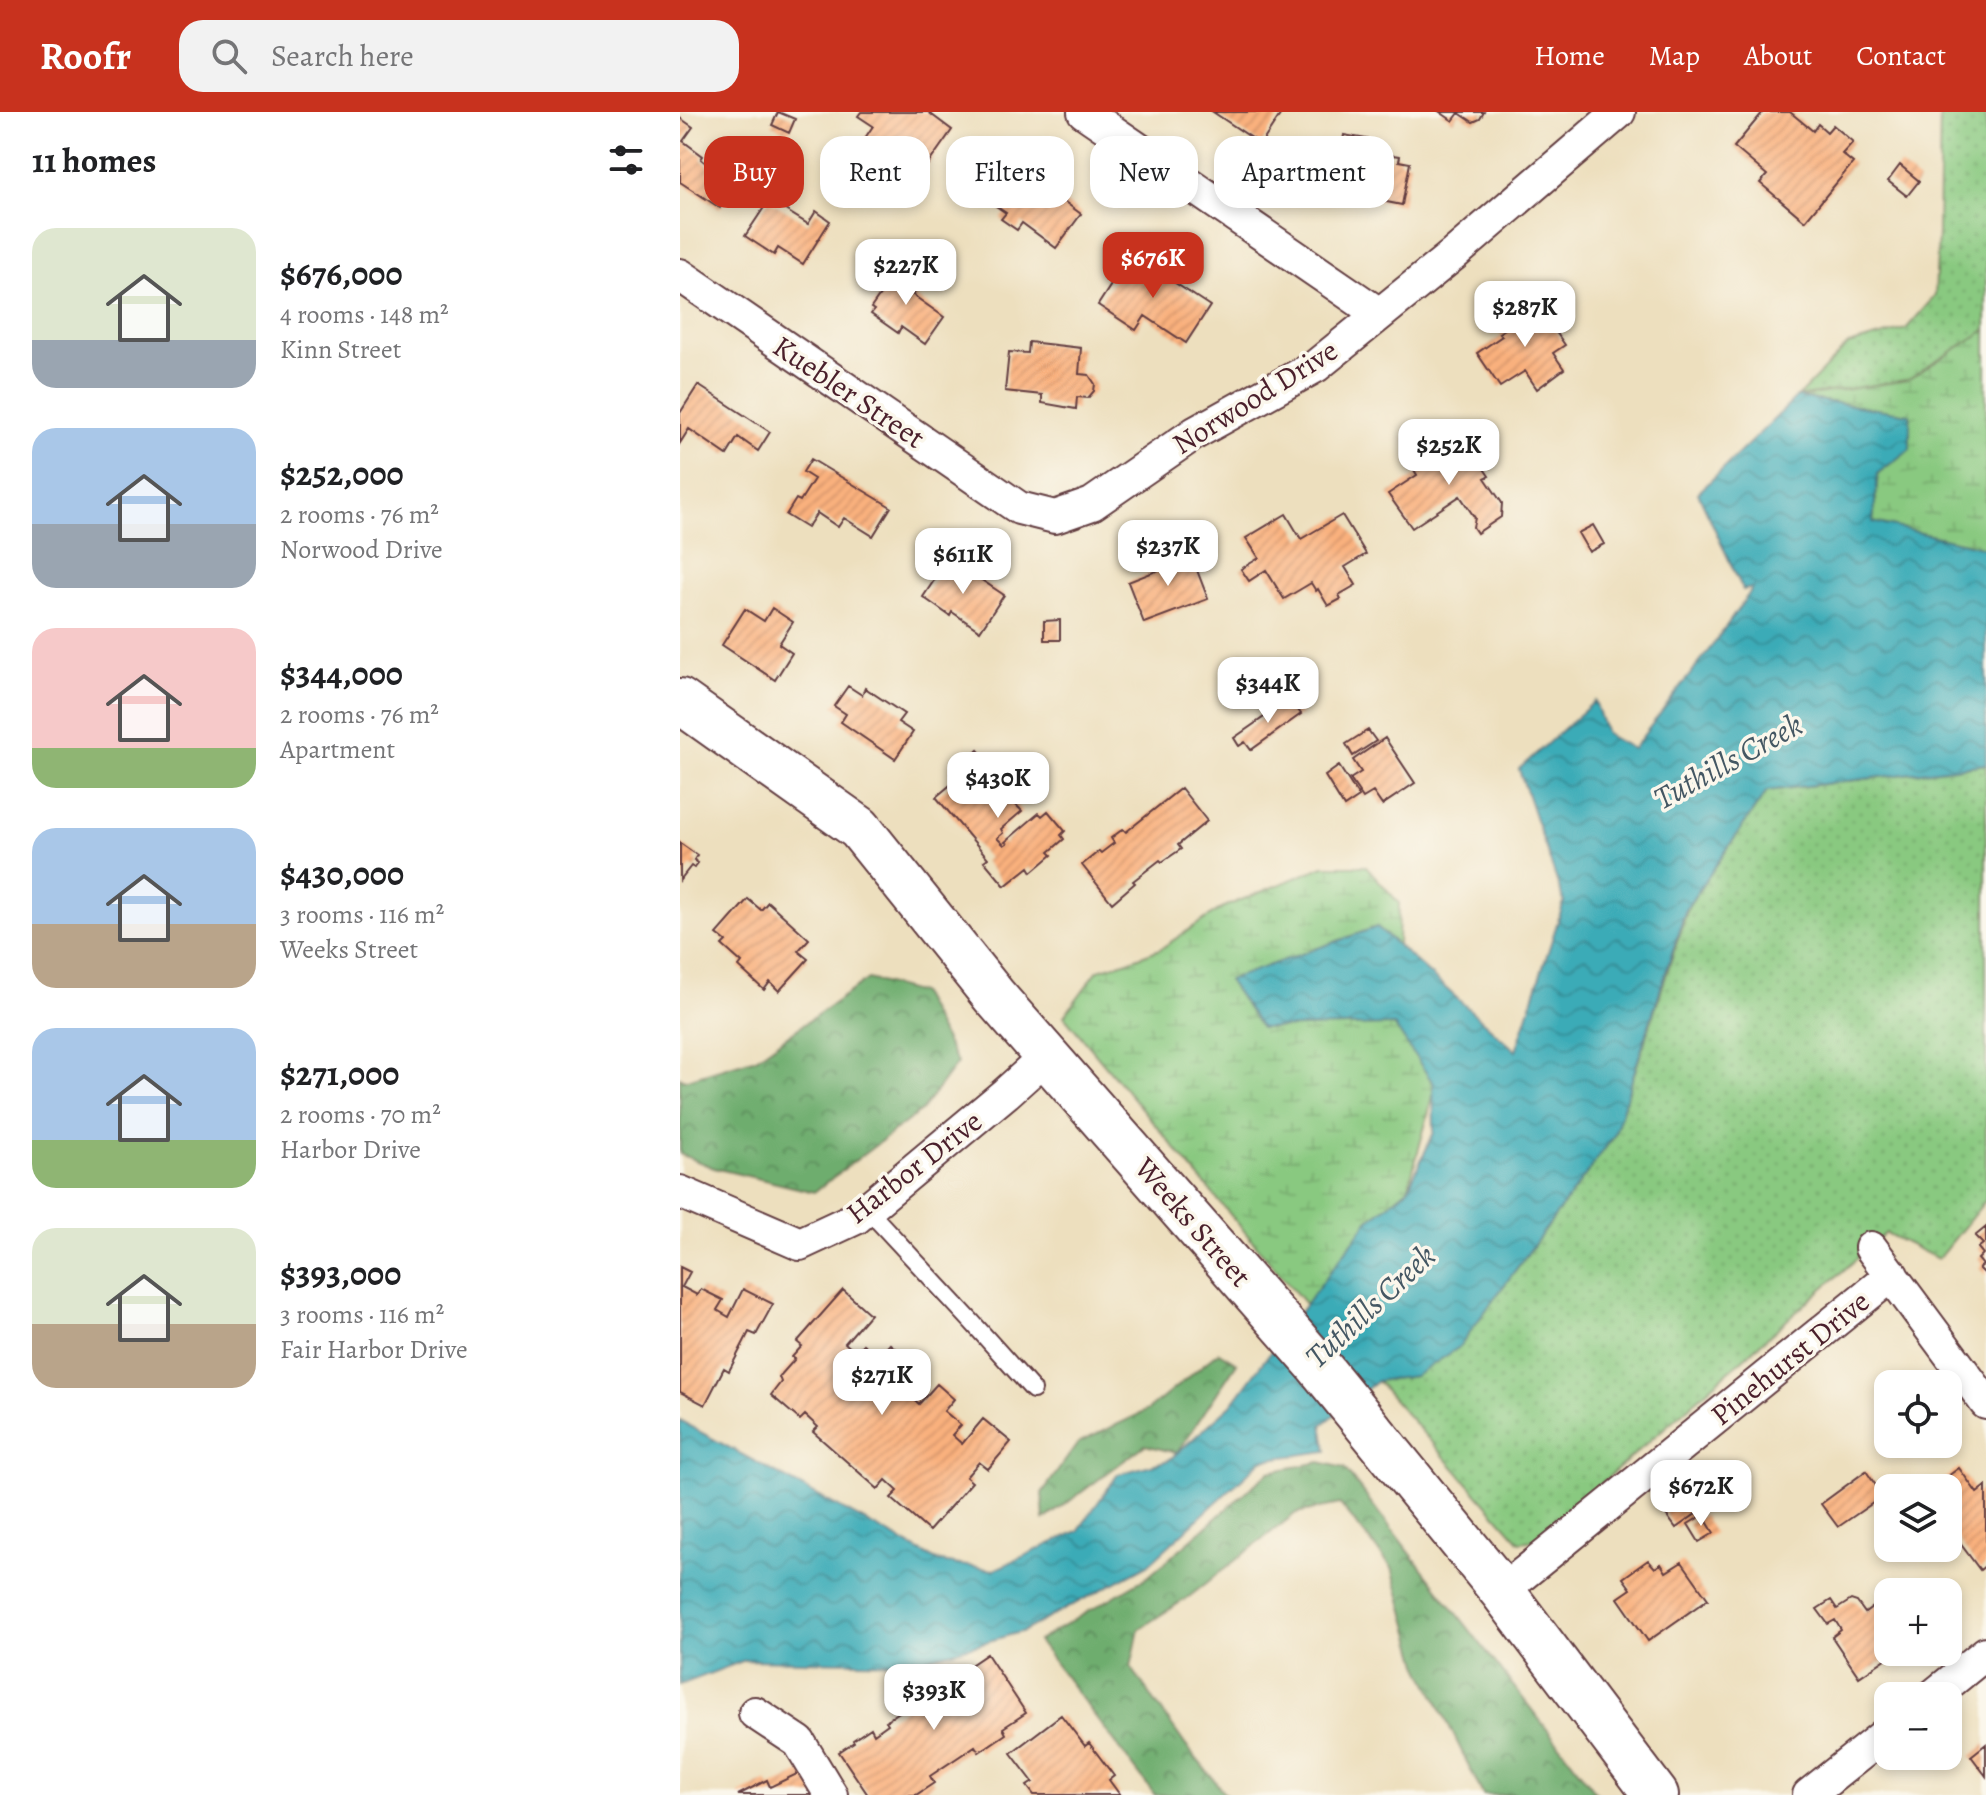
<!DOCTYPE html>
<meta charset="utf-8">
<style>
:root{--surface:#fff;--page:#f2f2f2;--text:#202124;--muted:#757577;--accent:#c8321e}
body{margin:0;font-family:Alegreya,serif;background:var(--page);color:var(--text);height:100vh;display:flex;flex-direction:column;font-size:30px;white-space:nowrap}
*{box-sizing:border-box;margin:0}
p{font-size:26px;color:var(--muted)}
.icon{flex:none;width:44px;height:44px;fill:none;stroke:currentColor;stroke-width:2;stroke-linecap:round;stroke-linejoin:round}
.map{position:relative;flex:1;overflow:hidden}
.panel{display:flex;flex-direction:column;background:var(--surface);width:680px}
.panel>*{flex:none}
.guide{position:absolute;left:24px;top:24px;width:760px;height:72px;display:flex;gap:16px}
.fabs{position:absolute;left:1194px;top:1258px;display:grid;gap:16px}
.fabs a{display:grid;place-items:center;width:88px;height:88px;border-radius:16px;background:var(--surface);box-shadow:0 4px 12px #0003;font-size:40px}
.price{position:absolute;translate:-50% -68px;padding:0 18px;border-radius:16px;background:#fff;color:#222;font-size:26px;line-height:52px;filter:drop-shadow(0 2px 4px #0008)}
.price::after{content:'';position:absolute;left:50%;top:48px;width:24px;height:18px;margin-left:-12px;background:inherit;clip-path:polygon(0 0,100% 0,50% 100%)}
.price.selected{background:var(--accent);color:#fff}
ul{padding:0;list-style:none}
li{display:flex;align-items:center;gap:24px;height:200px;padding:0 32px}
li span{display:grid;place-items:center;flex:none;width:224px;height:160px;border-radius:24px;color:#555}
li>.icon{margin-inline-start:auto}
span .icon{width:96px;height:96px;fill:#fffc;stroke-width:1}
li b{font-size:34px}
h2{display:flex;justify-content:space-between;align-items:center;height:96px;padding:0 32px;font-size:34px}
.chip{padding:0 28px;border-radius:24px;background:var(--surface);box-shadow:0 4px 12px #0003;font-size:28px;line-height:72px}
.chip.selected{background:var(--accent);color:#fff}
header{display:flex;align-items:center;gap:48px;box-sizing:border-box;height:112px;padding:0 40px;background:var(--accent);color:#fff}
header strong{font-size:38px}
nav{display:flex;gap:44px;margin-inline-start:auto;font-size:28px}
.search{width:560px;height:72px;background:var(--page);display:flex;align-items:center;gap:20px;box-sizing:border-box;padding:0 28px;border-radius:24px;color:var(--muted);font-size:30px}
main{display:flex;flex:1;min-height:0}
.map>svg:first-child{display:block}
</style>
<header>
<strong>Roofr</strong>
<div class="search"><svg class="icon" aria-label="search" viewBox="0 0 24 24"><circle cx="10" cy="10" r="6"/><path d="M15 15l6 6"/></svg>Search here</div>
<nav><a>Home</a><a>Map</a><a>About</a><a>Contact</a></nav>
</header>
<main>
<section class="panel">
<h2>11 homes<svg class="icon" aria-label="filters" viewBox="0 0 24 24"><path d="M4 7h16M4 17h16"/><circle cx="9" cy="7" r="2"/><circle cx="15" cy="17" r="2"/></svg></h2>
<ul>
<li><span style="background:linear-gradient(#dfe7d0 70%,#9aa5b1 0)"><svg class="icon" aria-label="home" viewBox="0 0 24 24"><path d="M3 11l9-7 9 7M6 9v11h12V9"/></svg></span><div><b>$676,000</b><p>4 rooms · 148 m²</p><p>Kinn Street</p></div></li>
<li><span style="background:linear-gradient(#a9c7e8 60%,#9aa5b1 0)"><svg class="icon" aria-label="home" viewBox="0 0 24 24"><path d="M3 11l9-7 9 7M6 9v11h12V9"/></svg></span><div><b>$252,000</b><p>2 rooms · 76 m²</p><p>Norwood Drive</p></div></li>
<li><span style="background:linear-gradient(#f6c9c9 75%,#8fb573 0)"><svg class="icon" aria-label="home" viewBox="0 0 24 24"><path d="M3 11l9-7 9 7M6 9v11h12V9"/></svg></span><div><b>$344,000</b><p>2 rooms · 76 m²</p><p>Apartment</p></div></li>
<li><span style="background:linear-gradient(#a9c7e8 60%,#b9a48a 0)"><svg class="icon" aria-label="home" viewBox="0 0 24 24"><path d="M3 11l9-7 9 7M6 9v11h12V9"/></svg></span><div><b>$430,000</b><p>3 rooms · 116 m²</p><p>Weeks Street</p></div></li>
<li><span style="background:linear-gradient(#a9c7e8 70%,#8fb573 0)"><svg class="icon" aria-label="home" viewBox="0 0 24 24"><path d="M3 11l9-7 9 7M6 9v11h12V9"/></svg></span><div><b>$271,000</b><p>2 rooms · 70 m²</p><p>Harbor Drive</p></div></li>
<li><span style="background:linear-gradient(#dfe7d0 60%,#b9a48a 0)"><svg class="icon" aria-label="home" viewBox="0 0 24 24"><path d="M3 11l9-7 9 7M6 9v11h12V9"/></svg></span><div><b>$393,000</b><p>3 rooms · 116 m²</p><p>Fair Harbor Drive</p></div></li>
</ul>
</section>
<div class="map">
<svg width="1306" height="1683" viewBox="0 0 1306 1683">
<defs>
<pattern id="grass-dots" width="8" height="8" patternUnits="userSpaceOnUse" patternTransform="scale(2)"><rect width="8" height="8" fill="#89c980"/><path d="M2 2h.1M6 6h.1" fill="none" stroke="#78ac6f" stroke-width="1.8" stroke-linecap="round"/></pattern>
<pattern id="forest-crowns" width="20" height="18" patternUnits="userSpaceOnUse" patternTransform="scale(2)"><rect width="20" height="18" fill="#6ead6e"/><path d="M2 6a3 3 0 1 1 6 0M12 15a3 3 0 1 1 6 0" fill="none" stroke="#5c8c5b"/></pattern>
<pattern id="wetland-marsh" width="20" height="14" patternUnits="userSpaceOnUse" patternTransform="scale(2)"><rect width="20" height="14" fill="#89c980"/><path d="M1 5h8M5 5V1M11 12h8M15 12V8" fill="none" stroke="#78ac6f"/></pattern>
<pattern id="water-waves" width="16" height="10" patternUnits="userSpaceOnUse" patternTransform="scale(2)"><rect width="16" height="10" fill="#3babb7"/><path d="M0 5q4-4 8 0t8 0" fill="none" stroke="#348b95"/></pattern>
<pattern id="building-hatch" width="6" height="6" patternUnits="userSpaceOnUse" patternTransform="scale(2)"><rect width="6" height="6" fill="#f9b07d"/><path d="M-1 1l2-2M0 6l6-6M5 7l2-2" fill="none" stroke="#d7976c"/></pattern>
</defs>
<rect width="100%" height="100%" fill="#fbf7ec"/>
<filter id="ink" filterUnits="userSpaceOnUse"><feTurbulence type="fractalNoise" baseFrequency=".0125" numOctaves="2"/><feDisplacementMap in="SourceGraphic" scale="16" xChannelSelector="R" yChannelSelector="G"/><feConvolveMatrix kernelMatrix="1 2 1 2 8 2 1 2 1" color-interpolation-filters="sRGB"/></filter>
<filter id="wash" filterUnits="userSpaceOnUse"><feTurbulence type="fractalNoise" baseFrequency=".006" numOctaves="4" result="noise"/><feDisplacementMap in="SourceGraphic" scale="32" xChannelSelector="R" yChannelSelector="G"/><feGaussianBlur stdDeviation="1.8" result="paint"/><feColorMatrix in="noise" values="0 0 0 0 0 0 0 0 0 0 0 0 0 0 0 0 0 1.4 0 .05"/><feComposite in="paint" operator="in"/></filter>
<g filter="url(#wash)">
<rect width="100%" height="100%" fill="#eddfbe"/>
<path fill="url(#grass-dots)" stroke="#6a7456" stroke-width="2" d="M1260,0h46v218l-79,50 -110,17 51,-52 58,-16 29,-33 3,-63z
M1306,652v436l-48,59 -52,-26 -349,307 -17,2 -143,-161 37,-5 44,-28 156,-212 75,-231 78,-114z"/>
<path fill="url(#forest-crowns)" stroke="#5c664c" stroke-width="2" d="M188,867l52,14 37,70 -35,47 -108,82 -100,-24 -34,-14v-77l4,3 72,-22z
M539,1240l18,11 -60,90 -32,-8 -101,75 -2,-27 36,-50 70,-33z
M640,1350l24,6 254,327h-115l-64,-131 -27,-96 -52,-64 -44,9 -106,83 -51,33 -8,38 55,79 40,49h-71l-117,-154 111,-65 120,-104z"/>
<path fill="url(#wetland-marsh)" stroke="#6a7456" stroke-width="2" d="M1306,218v218l-113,-26 5,-49 32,-24v-35l-113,-17 110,-17z
M644,754h42l33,37 -1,43 -21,-19 -148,54 32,47 133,-4 39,59v13l-25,93 -40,32 -62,84 -242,-289 34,-46 30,-9 32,-12 62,-41z"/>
<path fill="url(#water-waves)" stroke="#426571" stroke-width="2" d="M1117,285l113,17v35l-32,24 -5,49 113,26v216l-219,27 -81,118 -72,227 -156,212 -43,28 -38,5 -55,44 5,26 -65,9 -114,105 -124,66 -113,32 -166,-3 -65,25v-264l260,141 54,8 84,-39 40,-57 51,-14 62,-55 137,-184 40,-32 26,-57 -1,-49 -39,-58 -133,3 -33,-48 149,-53 139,124 48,-149 -45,-133 76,-68 11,33 27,15 82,-107 38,-54 -10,2 -45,-97z"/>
<g id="blocks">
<path fill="url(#building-hatch)" d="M98,0l17,7 -6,14 -17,-8z
M181,0h67l24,18 -24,34 -26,-19 -16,22 -27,-20 14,-21 -15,-10z
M533,0h69l-21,32z
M760,0h44l-4,7 -7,3 -14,-9 -6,8z
M1083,0h27l23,19 5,-7 9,8 6,-7 20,17 -11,12 11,9 -48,58 -45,-38 7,-8 -33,-28z
M0,6l13,9 -10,14 20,15 -2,3 34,28 -15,21 -40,-26z
M664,23l28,5 -3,15 21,5 3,-5 7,1 -1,5 11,2 -8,42 -101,-20 9,-40 31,6z
M324,45l77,57 -25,34 -34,-25 -5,7 -16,-11 5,-6 -29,-20z
M1220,53l19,16 -12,15 -19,-15z
M89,88l39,24 8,-13 14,10 -27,43 -25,-16 -4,7 -29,-19z
M451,142l79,52 -24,37 -41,-27 -9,14 -38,-25z
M221,153l22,16 -10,14 31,22 -19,27 -24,-17 -3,6 -27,-19 3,-4 -3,-2z
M858,187l7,11 -3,2 23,33 -12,8 11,16 -27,20 -12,-18 -25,16 -23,-34 25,-17 -3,-3 18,-12 -3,-5z
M349,230l52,6 -2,26 10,1 6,9 -1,7 -6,7 -11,-1 -1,12 -34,-6v-8l-37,-4 4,-39 19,1z
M18,273l72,47 -12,19 -20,-14 -11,18 -38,-26 -9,14v-30z
M781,323l28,41 -4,2 17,25 -1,14 -24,16 -4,-6 2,-9 -15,-22 -48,32 -24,-34 29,-19 -4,-7z
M131,347l80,48 -18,29 -29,-18 -6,9 -21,-14 -10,15 -21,-13 10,-16 4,2 14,-22 -11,-7z
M606,402l15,25 41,-24 24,39 -21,13 11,18 -17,10 2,4 -13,7 -10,-17 -2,2 -5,-8 -27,16 -18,-29 -17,11 -8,-12 18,-11 -13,-20z
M913,413l11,19 -15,8 -11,-19z
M510,440l18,47 -64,24 -16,-41 31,-12 -2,-6z
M267,449l22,15 2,-3 33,22 -24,36 -28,-19 -2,4 -27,-19z
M92,496l21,14 -14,22 13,9 -17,27 -53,-35 23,-36 19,12z
M380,508v20h-16v-19z
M168,574l14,9 3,-7 39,26 -6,8 15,10 -18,27 -54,-37 5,-8 -12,-8z
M610,587l11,15 -50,36 -6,-8 -6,4 -5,-8z
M688,618l8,11 -23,15 -7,-12z
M705,626l30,45 -33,22 -9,-13 -10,6 -13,-19 11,-7 -8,-12z
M298,638l43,51 -5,4 6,6 -21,18 2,4 -6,5 7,7 3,-2 -2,-1 34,-29 3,3 6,-5 17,20 -4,4 3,4 -15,13 3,3 -20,17 -3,-5 -24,19 -21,-25 4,-3 -52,-61 19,-16 -5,-7 6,-5 5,6 9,-7 -6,-6z
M659,654l20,31 -15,10 -19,-31z
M501,676l26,33 -29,24 3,4 -19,13 -2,-2 -27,21 2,2 -23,20 -30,-38 17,-14 2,2 13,-10 -3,-5 12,-9 3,3z
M0,731l17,12 -3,5 4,3 -4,5 -3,-2 -11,14z
M68,787l13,11 7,-8 41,37 -11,12 10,8 -29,32 -9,-9 -6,8 -25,-23 3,-4 -20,-18 4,-4 -9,-7z
M1306,1115v48l-7,-7 4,-3 -5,-6 5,-5 -5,-6 5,-4 -8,-8z
M0,1155l10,5 -8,15 15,8 4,-6 22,11 -6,10 12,7 14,-28 30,15 -17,31 -7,-3 -20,39 -5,-3 -19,37 -25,-13z
M163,1178l27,24 -25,29 11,10 7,-9 15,13 12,-13 18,16 -17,19 28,25 18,-20 17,15 -10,12 17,14 -9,10 10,9 21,-25 28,23 -23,27 -9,-7 -13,15 6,5 -43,49 -38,-33 7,-7 -12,-11 -8,9 -65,-57 5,-5 -13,-12 -5,5 -29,-25 10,-13 -2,-5 16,-18 -3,-2 10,-11 -5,-4z
M1279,1356l18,25 9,-7v79l-6,5 -32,-43v-12l8,-5 -8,-11v-11h-9l-2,-4z
M1186,1359l17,25 -45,31 -17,-23z
M1007,1380l13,19 -24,17 -14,-19z
M1023,1403l11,18 -15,9 -11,-18z
M968,1448l7,8 6,-4 5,8 16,-10 26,37 -60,42 -30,-43 13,-9 -8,-11z
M1151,1488l6,9 14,-9 6,2 8,11 11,-8 2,3 10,-7v51h8l-37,25 -27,-40 9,-7 -6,-10 -7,4 -11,-15z
M307,1542l39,59 -23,15 3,6 -27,18 -4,-6 -45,30 4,7 -18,12h-48l-29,-43 15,-10 -1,-2 18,-12 3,6 14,-10 -2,-3 52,-35 2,3 18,-11 -2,-3z
M381,1603l24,31 4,-3 25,33 -5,4 11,15h-86l-7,-9 6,-4 -22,-29z
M1306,1632v32l-15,-20z
M123,1659l13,24h-78l29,-15 3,7z"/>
</g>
</g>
<g filter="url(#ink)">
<use href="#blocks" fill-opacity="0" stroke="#623c41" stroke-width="2"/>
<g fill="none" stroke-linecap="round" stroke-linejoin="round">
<defs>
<path id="lane" d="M187,1097l105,113 61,68"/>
<path id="street" d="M404,0l295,202
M0,163l339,233 36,9 37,-13 103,-71 121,-67 138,-112 165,-142
M0,1080l120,52 56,-26 150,-125 41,-37
M1191,1136l115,155
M822,1479l390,-316
M1253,1584l53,-43
M75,1601l44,29 32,53
M1129,1683l79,-63"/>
<path id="secondary" d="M0,589l179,127 135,168 323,368 185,227 154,204"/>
</defs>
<use href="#lane" stroke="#623c41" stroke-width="20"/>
<use href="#street" stroke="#623c41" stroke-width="36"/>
<use href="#secondary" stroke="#623c41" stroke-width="48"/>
<use href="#lane" stroke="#fff" stroke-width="16"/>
<use href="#street" stroke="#fff" stroke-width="32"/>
<use href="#secondary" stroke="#fff" stroke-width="44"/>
</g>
</g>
<g text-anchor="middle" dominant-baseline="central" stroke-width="7" stroke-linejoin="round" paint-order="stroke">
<g font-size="30" fill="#4a1f2b" stroke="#fbf7ec">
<text transform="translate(169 280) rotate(34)">Kuebler Street</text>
<text transform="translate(575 285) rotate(-32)">Norwood Drive</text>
<text transform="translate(234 1055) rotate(-38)">Harbor Drive</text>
<text transform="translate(513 1110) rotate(49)">Weeks Street</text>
<text transform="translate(1110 1246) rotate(-39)">Pinehurst Drive</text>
</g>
<g font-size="32" font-style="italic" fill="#445763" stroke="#fbf7ec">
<text transform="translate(1048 649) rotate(-29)">Tuthills Creek</text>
<text transform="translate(690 1194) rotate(-43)">Tuthills Creek</text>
</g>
</g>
</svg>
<div class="fabs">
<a><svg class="icon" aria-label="locate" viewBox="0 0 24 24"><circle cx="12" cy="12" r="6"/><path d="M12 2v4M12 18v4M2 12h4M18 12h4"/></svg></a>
<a><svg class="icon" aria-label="layers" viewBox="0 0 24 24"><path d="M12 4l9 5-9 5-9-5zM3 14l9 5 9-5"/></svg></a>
<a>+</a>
<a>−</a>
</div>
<b class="price selected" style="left:473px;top:188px">$676K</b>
<b class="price" style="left:226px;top:195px">$227K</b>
<b class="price" style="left:845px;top:237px">$287K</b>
<b class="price" style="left:769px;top:375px">$252K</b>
<b class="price" style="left:488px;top:476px">$237K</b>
<b class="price" style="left:283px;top:484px">$611K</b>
<b class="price" style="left:588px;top:613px">$344K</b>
<b class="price" style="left:318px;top:708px">$430K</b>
<b class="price" style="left:202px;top:1305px">$271K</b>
<b class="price" style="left:1021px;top:1416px">$672K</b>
<b class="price" style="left:254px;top:1620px">$393K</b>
<div class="guide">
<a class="chip selected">Buy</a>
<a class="chip">Rent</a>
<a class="chip">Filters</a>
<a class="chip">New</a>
<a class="chip">Apartment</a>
</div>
</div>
</main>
